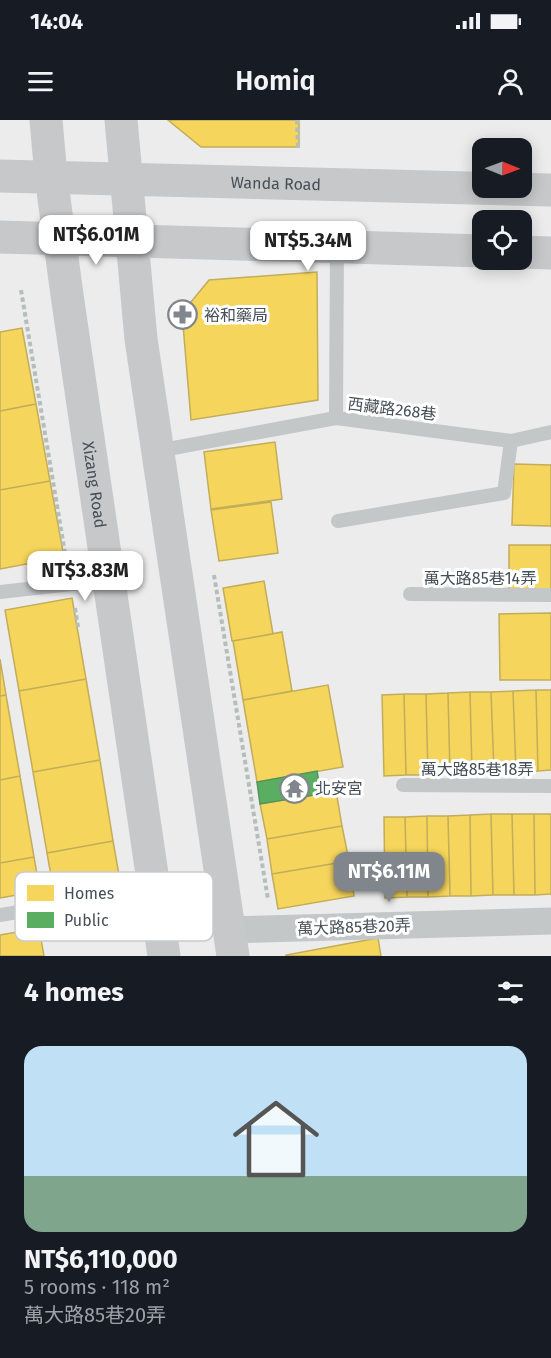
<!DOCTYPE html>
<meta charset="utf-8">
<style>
:root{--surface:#171b24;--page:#20242c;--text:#f1f3f6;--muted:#9ea1a6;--line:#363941;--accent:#80868b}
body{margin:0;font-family:"Fira Sans","Noto Sans TC",sans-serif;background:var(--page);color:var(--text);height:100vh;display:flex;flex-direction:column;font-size:22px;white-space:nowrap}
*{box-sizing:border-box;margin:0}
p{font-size:20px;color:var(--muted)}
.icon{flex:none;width:33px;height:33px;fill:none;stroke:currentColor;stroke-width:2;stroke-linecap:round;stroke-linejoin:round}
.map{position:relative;height:836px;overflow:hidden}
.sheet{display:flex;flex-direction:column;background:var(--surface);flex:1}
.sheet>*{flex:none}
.needle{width:39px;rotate:91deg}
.tools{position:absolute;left:472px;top:18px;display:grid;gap:12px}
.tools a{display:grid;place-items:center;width:60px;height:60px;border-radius:12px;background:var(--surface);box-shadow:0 3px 15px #0003;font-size:30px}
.price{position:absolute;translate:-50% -51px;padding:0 14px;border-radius:12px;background:#fff;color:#222;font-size:20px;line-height:39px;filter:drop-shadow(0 2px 3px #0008)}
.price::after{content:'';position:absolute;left:50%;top:36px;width:18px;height:14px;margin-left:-9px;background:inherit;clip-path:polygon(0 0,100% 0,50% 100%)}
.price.active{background:var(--accent);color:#fff}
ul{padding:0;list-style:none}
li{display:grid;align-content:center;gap:12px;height:318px;padding:0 24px}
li+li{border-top:2px solid var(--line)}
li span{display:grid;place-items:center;height:186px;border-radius:18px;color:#555}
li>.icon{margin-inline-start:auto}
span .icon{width:108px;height:108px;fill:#fffc;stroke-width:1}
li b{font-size:26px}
h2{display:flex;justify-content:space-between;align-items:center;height:72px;padding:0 24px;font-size:26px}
.status{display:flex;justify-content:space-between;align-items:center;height:42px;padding:0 30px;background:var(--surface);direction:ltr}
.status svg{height:16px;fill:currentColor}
header{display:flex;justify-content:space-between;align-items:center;height:78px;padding:0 24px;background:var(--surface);font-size:27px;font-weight:600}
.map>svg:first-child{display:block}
</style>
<div class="status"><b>14:04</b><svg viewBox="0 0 49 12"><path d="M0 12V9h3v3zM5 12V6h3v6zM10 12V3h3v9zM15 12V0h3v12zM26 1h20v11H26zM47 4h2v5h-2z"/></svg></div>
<header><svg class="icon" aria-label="menu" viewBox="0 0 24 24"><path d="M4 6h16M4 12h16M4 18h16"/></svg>Homiq<svg class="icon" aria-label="person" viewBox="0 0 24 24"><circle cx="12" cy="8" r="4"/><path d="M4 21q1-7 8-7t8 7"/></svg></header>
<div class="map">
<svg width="551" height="836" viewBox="0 0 551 836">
<rect width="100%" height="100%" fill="#edecec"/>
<path fill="#f6d55c" stroke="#c1ad5a" stroke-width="1.5" d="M168,0h131v27h-98z
M317,152l1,128 -127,20 -9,-107 27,-33z
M22,208l14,76 -36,7v-79z
M36,284l14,77 -50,9v-79z
M275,322l7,57 -71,10 -7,-57z
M514,344l37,1v61l-39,-1z
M50,361l14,76 -64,12v-79z
M271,382l7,51 -59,8 -8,-51z
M509,425h42v46h-42z
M264,461l9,53 -41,7 -9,-53z
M72,478l14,81 -67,12 -14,-81z
M551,493v67h-51l-1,-66z
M282,512l10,59 -49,9 -10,-59z
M0,539l6,36 -6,1z
M86,559l14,81 -67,12 -14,-81z
M328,565l15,82 -86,15 -14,-82z
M536,570h15v80l-13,1z
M536,570l2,81 -22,1 -3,-81z
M513,571l3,81h-22l-3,-80z
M470,572l2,81 -22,1 -2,-81z
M470,572h21l3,80 -22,1z
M448,573l2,81 -22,1 -2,-81z
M404,574l2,81 -22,1 -2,-81z
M404,574h22l2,81h-22z
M6,575l14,81 -20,4v-84z
M100,640l13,81 -66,12 -14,-81z
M20,656l14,81 -34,6v-83z
M336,671l6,35 -75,13 -7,-35z
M491,694h21l2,81h-21z
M491,694l2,81 -22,1 -1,-81z
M512,694h22l1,81h-21z
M534,694h17v80l-16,1z
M470,695l1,81h-21l-2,-80z
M427,696h21l2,80 -22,1z
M427,696l1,81h-21l-2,-80z
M384,697h21l2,80 -22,1z
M342,706l7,35 -77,13 -5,-35z
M113,721l6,34 -66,12 -6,-34z
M34,737l6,34 -40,7v-35z
M349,741l5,35 -76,13 -6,-35z
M39,808l5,28h-44v-21z
M378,818l3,18h-95v-1z"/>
<path fill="#5aae61" stroke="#54925e" stroke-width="1.5" d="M317,651l4,23 -61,10 -3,-22z"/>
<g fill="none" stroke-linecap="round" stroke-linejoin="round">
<path stroke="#b4bebb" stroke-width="4" stroke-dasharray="4.5 3" stroke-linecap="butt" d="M297,0l1,29
M21,170l45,269
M214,455l54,324
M75,488l3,19"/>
<path stroke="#c4c7c8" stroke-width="14" d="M336,298l1,-171
M157,331l179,-33 175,23 40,-9
M338,401l166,-28 7,-52
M0,472l107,-12
M410,474l141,1
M403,665l148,1
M0,795l154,-26"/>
<path stroke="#c4c7c8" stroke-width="27" d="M229,810l322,-9"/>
<g stroke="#c6c8ca" stroke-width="33">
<path id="s1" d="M46,0l5,56 16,119 97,661"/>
<path d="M121,0c7,73 14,146 20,219l92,617"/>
<path id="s2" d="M0,56l551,14"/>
<path d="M0,117l483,14"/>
<path d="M522,132l29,1"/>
</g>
</g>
<defs>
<symbol id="pharmacy-ring" viewBox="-11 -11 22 22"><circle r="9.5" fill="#fff" stroke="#80868b" stroke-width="1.5"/><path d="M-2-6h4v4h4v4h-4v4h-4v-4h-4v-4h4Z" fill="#80868b"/></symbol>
<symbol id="temple-ring" viewBox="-11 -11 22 22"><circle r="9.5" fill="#fff" stroke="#80868b" stroke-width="1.5"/><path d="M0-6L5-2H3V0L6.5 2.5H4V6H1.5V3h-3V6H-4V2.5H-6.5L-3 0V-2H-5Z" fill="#80868b"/></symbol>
</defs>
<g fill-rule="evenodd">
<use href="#pharmacy-ring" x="166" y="178" width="33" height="33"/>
<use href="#temple-ring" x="278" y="652" width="33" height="33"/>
</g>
<g text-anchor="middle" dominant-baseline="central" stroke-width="6" stroke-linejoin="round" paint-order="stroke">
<g font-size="16" fill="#464f57" stroke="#fff">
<text stroke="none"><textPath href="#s2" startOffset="276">Wanda Road</textPath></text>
<text transform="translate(392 289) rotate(7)">西藏路268巷</text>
<text stroke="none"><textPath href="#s1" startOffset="368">Xizang Road</textPath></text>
<text x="480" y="458">萬大路85巷14弄</text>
<text x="477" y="649">萬大路85巷18弄</text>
<text transform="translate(354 807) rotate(-2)">萬大路85巷20弄</text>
</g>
<g font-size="16" fill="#464f57" stroke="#fff" text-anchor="start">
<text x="204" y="195">裕和藥局</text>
<text x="315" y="668">北安宮</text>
</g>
</g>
<rect x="15" y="752" width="198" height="69" rx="9" fill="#fff" stroke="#c8cacd" stroke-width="1.5"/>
<rect x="27" y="765" width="27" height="16" fill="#f6d55c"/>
<rect x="27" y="792" width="27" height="16" fill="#5aae61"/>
<g font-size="16" fill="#464f57">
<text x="64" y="779">Homes</text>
<text x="64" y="806">Public</text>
</g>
</svg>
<div class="tools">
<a><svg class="needle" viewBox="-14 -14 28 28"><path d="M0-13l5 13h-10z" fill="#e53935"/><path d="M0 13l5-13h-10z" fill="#9ea1a6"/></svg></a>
<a><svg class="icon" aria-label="locate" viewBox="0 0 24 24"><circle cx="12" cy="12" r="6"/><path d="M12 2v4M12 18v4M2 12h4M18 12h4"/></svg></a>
</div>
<b class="price" style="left:96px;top:146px">NT$6.01M</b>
<b class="price" style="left:308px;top:152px">NT$5.34M</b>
<b class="price" style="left:85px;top:482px">NT$3.83M</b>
<b class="price active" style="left:389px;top:783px">NT$6.11M</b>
</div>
<section class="sheet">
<h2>4 homes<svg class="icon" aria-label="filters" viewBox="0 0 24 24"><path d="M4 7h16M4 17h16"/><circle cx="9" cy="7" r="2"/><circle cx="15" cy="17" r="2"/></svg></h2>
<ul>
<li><span style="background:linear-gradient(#bfe0f5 70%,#7fa58c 0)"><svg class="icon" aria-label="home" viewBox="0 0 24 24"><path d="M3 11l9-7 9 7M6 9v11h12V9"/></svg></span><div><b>NT$6,110,000</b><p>5 rooms · 118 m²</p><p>萬大路85巷20弄</p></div></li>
</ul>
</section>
